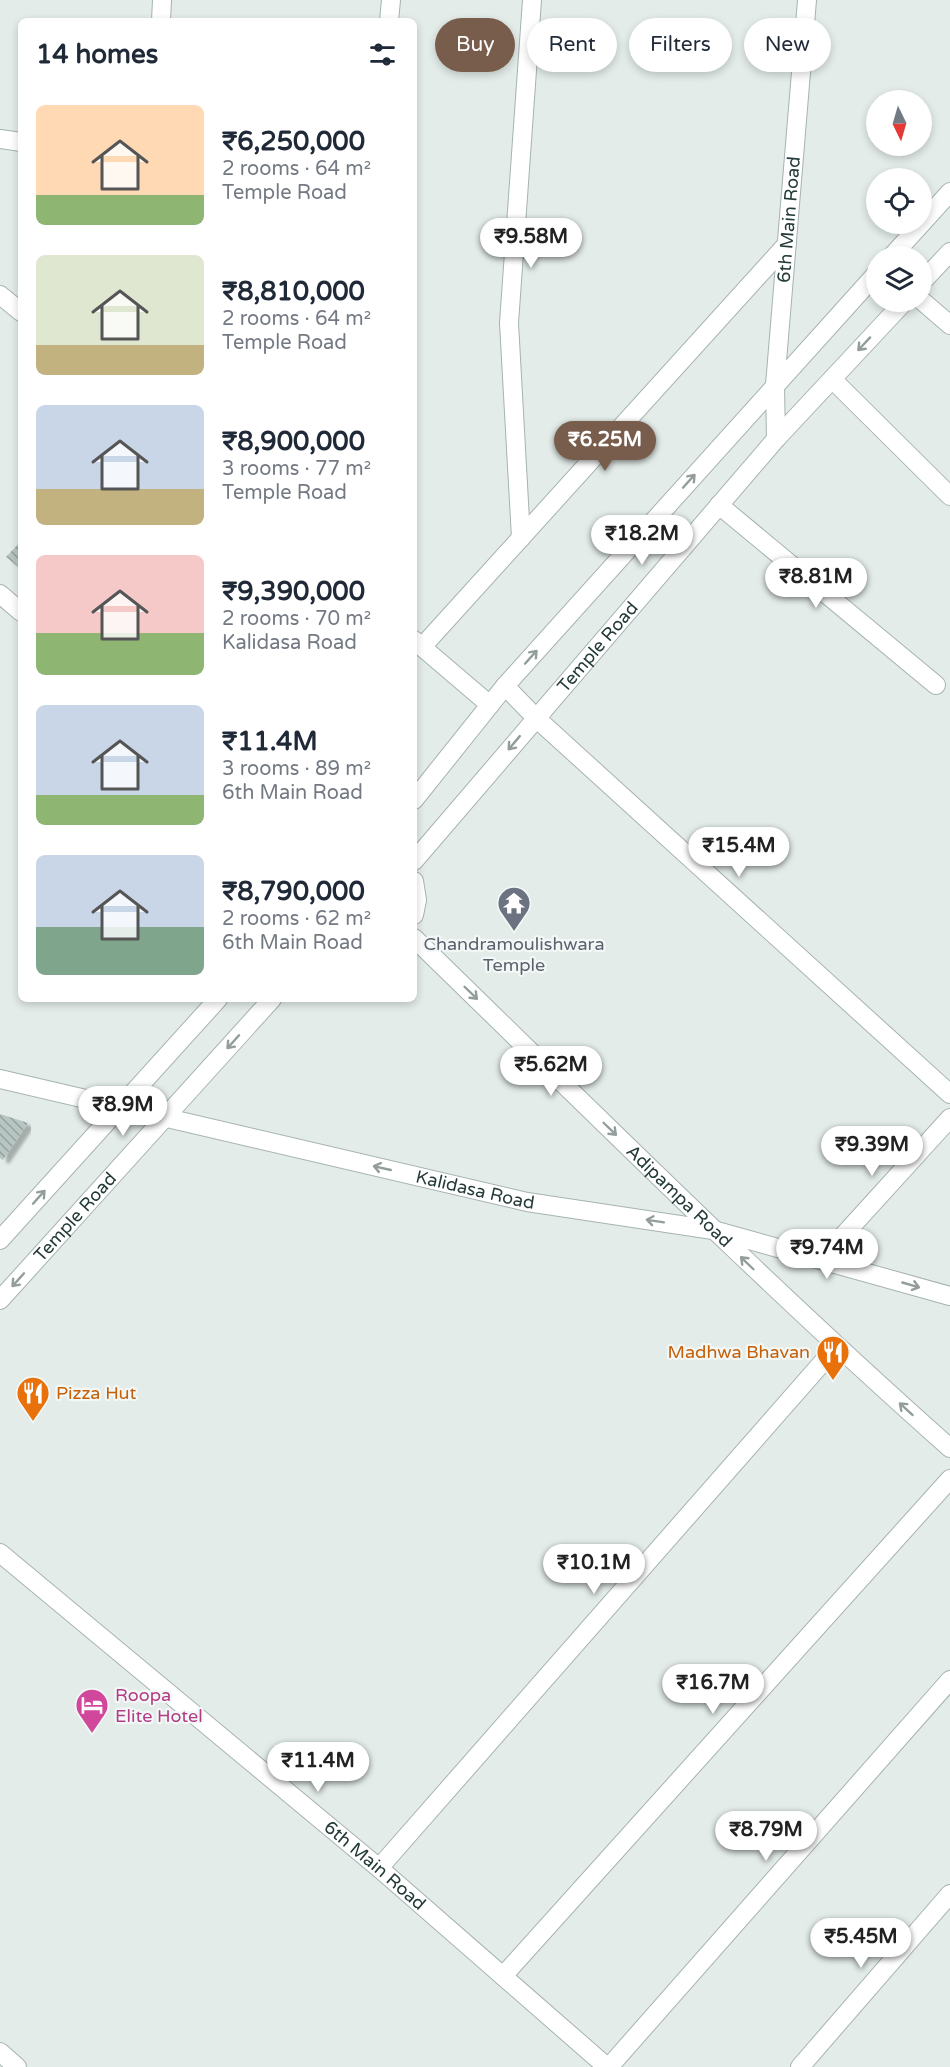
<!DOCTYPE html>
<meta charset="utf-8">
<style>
:root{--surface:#fff;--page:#f2f2f3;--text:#1f2937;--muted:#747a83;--accent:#795d4c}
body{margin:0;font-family:"Varela Round",sans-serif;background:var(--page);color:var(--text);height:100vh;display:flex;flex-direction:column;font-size:22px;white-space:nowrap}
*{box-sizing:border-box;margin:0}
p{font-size:20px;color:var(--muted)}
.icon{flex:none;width:33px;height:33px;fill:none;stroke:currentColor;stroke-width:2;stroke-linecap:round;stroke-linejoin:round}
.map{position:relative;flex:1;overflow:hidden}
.side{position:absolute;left:18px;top:18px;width:399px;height:984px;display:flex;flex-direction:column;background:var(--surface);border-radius:9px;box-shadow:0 3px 9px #0003}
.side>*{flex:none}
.banner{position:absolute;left:435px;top:18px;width:424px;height:54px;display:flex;gap:12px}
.needle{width:39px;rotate:175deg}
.controls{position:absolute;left:866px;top:90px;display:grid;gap:12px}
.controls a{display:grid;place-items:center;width:66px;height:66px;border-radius:50%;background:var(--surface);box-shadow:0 3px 9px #0003;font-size:30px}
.price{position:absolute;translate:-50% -51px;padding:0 14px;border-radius:21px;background:#fff;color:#222;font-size:20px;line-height:39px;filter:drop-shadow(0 2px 3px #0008)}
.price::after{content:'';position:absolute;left:50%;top:36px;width:18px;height:14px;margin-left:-9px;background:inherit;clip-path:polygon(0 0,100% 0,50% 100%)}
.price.active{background:var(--accent);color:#fff}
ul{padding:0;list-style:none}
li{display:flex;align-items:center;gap:18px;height:150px;padding:0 18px}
li span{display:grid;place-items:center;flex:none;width:168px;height:120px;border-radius:9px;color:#555}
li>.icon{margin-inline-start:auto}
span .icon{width:72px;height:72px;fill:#fffc;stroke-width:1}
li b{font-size:26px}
h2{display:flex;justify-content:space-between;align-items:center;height:72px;padding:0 18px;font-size:26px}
.pill{padding:0 21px;border-radius:27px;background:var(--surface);box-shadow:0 3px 9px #0003;font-size:21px;line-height:54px}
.pill.active{background:var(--accent);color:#fff}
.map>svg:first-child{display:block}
</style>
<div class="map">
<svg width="950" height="2067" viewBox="0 0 950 2067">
<defs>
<pattern id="building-back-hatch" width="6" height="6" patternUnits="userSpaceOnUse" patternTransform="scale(1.5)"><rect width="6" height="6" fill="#b8c6c3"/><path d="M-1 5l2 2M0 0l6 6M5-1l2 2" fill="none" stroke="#95a29f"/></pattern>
<filter id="shadow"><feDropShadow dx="6" dy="4" stdDeviation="1.5" flood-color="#0004"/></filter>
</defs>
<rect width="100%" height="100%" fill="#e3ece9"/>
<path fill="url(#building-back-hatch)" filter="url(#shadow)" d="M21,541v28l-15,-12z
M0,1114l28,9 -25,37 -3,-2z"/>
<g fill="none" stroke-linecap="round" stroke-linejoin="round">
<defs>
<g id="minor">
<path d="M161,21l1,-21"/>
<path d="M389,21l2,-21"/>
<path d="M0,139l21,3"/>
<path d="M0,295l21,17"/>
<path d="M921,300l29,25"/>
<path d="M832,379l118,117"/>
<path id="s1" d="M776,439l-1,-54 32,-385"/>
<path d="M719,505l217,180"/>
<path d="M521,538l-12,-215 23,-323"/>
<path d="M0,594l21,18"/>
<path d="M414,640l8,7 365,-403"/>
<path d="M422,647l68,58"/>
<path d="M505,686l31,32 414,376"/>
<path id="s2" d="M414,938c177,172 351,346 536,510"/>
<path d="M821,1260l129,-142"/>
<path id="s3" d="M0,1553l379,315 228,199"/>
<path d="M379,1868l457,-521"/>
<path d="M503,1976l447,-497"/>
<path d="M0,2052l17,15"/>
<path d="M609,2067l341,-387"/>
<path d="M800,2067l150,-173"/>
</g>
<g id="tertiary">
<path d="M892,256l58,-64"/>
<path d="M921,283l29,-31"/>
<path d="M414,800l91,-114 371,-412"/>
<path id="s4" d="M414,861l362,-422 128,-137"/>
<path d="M414,881l3,19 -3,15"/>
<path id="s5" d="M0,1079l527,123 186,28 237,66"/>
<path d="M0,1240l218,-241"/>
<path id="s6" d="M0,1300l272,-301"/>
</g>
</defs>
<use href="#minor" stroke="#a6b3b1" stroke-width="20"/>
<use href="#tertiary" stroke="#a6b3b1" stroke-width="20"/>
<use href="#minor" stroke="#fff" stroke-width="18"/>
<use href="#tertiary" stroke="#fff" stroke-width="18"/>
</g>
<defs><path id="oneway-shaft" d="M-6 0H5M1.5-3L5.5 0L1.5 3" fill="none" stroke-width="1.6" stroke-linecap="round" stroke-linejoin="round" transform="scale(1.5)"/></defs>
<g stroke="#929d9c">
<use href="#oneway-shaft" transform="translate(864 344) rotate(133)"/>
<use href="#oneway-shaft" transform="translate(689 481) rotate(-48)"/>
<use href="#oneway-shaft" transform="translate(531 657) rotate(-48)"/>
<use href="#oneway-shaft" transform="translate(514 743) rotate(130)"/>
<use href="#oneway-shaft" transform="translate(471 993) rotate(44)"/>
<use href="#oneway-shaft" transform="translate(233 1042) rotate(132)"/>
<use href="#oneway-shaft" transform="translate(610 1129) rotate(44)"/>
<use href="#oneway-shaft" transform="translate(382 1168) rotate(-167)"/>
<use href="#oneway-shaft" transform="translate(39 1197) rotate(-48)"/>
<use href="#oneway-shaft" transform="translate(655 1221) rotate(-171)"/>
<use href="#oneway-shaft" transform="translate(747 1263) rotate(-136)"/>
<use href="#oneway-shaft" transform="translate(18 1280) rotate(132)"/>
<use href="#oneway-shaft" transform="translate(911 1285) rotate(16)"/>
<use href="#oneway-shaft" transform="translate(906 1409) rotate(-138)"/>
</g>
<defs>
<symbol id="temple-pin" viewBox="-11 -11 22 30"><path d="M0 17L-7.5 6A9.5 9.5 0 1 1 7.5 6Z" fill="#6b7280" stroke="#f3f8f7"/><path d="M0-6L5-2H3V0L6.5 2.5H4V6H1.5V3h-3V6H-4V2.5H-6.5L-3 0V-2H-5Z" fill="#fff"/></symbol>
<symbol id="restaurant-pin" viewBox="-11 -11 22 30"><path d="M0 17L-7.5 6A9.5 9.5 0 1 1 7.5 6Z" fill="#e8710a" stroke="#f3f8f7"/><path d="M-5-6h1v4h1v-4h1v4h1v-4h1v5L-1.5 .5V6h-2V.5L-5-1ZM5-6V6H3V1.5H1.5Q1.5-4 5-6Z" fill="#fff"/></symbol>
<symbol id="hotel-pin" viewBox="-11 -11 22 30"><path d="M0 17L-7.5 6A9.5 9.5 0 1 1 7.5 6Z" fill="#d1479c" stroke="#f3f8f7"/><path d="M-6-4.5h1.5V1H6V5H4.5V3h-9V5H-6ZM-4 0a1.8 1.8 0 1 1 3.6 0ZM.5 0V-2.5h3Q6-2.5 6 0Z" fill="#fff"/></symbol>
</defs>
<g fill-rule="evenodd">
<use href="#temple-pin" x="495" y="884" width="38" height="52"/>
<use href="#restaurant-pin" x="814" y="1333" width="38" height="52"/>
<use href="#restaurant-pin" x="14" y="1374" width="38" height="52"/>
<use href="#hotel-pin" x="73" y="1686" width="38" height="52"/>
</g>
<g text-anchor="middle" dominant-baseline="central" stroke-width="4.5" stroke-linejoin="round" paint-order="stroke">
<g font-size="18" fill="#243b39" stroke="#f3f8f7">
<text stroke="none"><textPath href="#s1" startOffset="220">6th Main Road</textPath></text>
<text stroke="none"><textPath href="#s4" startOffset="282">Temple Road</textPath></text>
<text stroke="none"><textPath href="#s5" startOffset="488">Kalidasa Road</textPath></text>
<text stroke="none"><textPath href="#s2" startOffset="370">Adipampa Road</textPath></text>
<text stroke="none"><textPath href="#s6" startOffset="112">Temple Road</textPath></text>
<text stroke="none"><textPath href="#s3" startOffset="488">6th Main Road</textPath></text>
</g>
<g font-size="18" fill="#5b616d" stroke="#f3f8f7">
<text x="514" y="944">Chandramoulishwara<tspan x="514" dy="21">Temple</tspan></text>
</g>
<g font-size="18" fill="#c56008" stroke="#f3f8f7" text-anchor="end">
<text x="810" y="1352">Madhwa Bhavan</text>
<text x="56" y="1393" text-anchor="start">Pizza Hut</text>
</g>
<g font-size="18" fill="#b23c85" stroke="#f3f8f7" text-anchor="start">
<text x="115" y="1695">Roopa<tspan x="115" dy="21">Elite Hotel</tspan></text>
</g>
</g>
</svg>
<div class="controls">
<a><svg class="needle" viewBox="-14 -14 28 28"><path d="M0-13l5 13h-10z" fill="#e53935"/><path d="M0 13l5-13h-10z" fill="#747a83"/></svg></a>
<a><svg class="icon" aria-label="locate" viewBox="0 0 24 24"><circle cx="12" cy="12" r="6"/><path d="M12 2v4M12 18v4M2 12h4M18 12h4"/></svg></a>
<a><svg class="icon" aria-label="layers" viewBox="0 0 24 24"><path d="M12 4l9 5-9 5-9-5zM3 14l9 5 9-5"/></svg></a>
</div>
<b class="price" style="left:531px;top:269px">₹9.58M</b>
<b class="price active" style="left:605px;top:472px">₹6.25M</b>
<b class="price" style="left:642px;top:566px">₹18.2M</b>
<b class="price" style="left:816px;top:609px">₹8.81M</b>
<b class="price" style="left:739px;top:878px">₹15.4M</b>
<b class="price" style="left:551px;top:1097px">₹5.62M</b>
<b class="price" style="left:123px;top:1137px">₹8.9M</b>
<b class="price" style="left:872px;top:1177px">₹9.39M</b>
<b class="price" style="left:827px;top:1280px">₹9.74M</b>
<b class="price" style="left:594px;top:1595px">₹10.1M</b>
<b class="price" style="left:713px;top:1715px">₹16.7M</b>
<b class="price" style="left:318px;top:1793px">₹11.4M</b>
<b class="price" style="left:766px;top:1862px">₹8.79M</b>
<b class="price" style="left:861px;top:1969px">₹5.45M</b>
<div class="banner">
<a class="pill active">Buy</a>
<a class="pill">Rent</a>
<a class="pill">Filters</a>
<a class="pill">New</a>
</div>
<section class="side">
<h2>14 homes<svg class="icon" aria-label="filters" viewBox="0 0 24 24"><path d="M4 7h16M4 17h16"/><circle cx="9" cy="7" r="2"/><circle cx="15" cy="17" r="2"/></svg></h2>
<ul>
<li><span style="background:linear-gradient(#ffd9b3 75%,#8fb573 0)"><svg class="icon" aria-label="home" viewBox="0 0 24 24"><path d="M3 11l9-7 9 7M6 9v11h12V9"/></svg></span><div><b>₹6,250,000</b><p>2 rooms · 64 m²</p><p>Temple Road</p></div></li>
<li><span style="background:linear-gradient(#dfe7d0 75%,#c2b280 0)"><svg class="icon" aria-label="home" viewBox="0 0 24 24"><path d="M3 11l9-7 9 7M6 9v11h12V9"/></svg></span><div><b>₹8,810,000</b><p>2 rooms · 64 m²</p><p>Temple Road</p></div></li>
<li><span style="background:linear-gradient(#c9d6e8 70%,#c2b280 0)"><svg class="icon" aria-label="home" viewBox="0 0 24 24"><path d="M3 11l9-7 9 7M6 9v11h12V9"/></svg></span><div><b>₹8,900,000</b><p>3 rooms · 77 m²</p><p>Temple Road</p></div></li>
<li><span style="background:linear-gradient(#f6c9c9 65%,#8fb573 0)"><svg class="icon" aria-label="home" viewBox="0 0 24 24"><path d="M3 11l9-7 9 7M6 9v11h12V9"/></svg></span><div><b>₹9,390,000</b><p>2 rooms · 70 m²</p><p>Kalidasa Road</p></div></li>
<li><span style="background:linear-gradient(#c9d6e8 75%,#8fb573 0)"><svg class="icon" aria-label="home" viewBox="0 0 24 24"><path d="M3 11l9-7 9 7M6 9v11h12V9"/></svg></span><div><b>₹11.4M</b><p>3 rooms · 89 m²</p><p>6th Main Road</p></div></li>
<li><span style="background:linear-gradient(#c9d6e8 60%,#7fa58c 0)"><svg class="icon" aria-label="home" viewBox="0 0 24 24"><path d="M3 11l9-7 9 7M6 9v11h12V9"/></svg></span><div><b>₹8,790,000</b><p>2 rooms · 62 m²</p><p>6th Main Road</p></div></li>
</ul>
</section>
</div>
